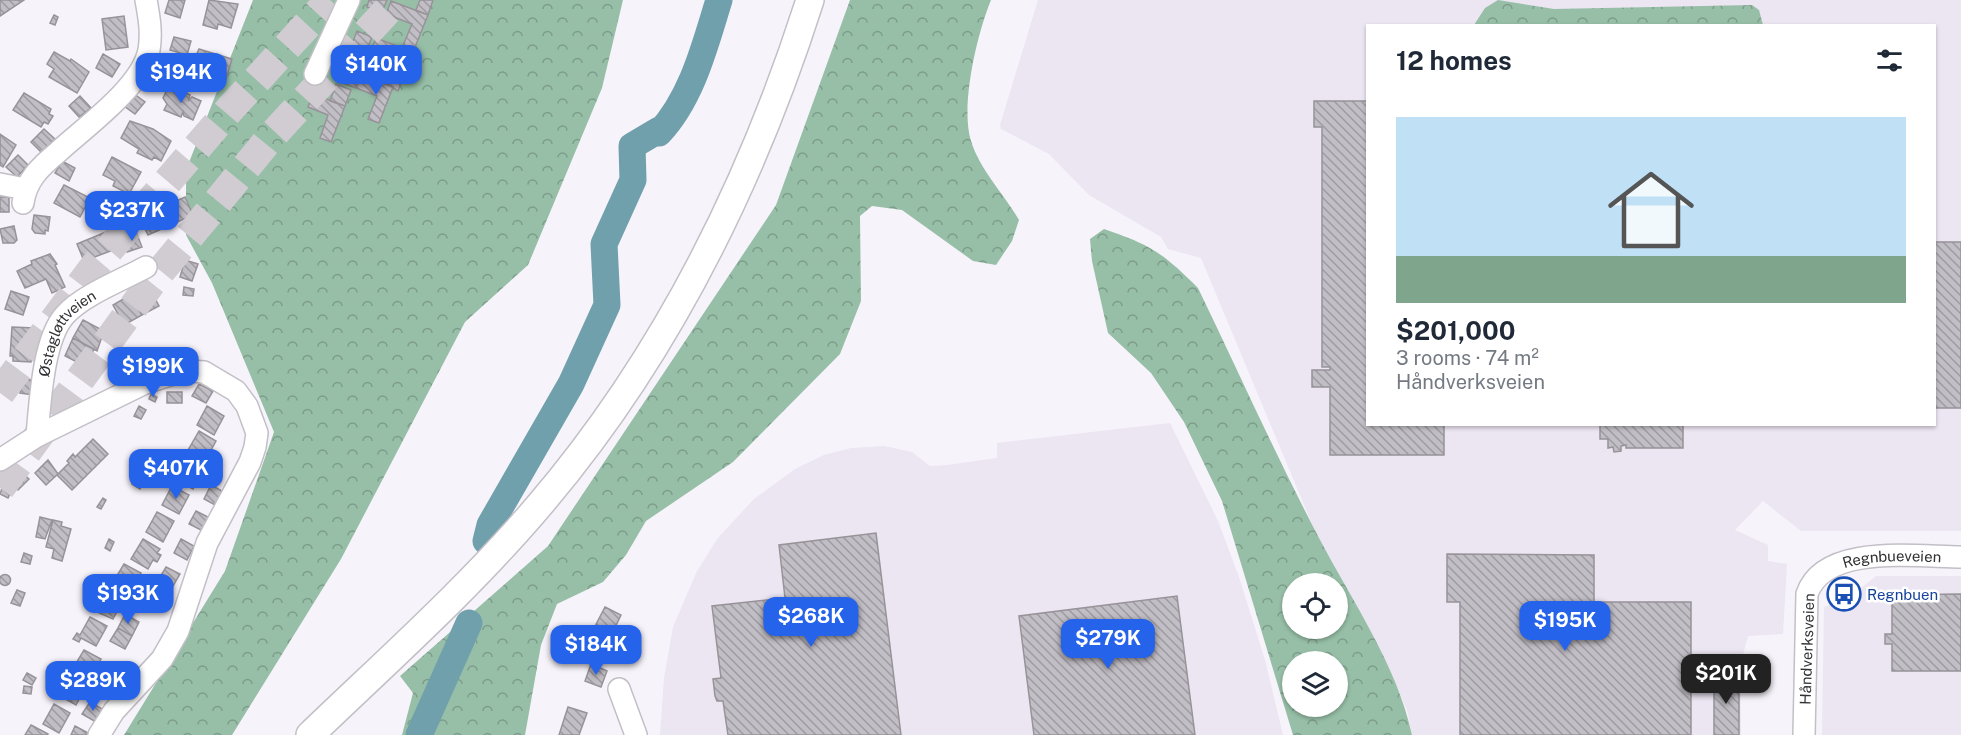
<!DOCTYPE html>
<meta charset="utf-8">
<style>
:root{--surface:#fff;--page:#f2f2f3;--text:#1f2937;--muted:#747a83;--line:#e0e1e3;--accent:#2563eb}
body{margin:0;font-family:"Public Sans",sans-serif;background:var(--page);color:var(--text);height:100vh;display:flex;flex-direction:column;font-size:22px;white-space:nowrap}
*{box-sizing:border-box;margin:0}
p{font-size:20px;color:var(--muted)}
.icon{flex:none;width:33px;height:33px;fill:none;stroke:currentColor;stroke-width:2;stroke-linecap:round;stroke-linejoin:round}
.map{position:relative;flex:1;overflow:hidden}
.drawer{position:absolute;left:1366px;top:24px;width:570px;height:402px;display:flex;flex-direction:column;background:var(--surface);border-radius:0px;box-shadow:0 2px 4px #0004}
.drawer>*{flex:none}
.buttons{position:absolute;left:1282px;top:573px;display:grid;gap:12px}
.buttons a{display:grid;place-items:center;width:66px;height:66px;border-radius:50%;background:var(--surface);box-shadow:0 2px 4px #0004;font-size:30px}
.price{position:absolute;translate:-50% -51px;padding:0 14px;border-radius:12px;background:var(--accent);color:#fff;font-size:20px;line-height:39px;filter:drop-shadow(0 2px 3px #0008)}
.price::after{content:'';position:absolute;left:50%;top:36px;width:18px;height:14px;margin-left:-9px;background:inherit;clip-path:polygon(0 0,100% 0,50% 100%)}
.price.current{background:#222;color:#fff}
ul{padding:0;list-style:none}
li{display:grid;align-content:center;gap:12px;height:318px;padding:0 30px}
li+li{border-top:2px solid var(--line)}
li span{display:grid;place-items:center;height:186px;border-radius:0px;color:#555}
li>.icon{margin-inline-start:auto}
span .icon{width:108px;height:108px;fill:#fffc;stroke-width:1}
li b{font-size:26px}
h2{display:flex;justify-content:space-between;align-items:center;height:72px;padding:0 30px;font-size:26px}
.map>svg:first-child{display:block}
</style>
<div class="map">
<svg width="1961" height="735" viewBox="0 0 1961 735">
<defs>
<pattern id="forest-crowns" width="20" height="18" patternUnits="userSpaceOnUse" patternTransform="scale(1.5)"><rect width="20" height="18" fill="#97bfa7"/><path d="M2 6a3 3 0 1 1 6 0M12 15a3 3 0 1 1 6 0" fill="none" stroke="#7c9c89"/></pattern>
<pattern id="building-back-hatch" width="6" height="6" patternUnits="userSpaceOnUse" patternTransform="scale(1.5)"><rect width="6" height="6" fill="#c2bec5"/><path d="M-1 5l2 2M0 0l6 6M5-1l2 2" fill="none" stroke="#9e9ba1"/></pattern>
</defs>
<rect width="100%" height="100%" fill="#f7f3fa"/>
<path fill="#ece5f2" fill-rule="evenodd" d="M1038,0h923v531h-160l-38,-30 -28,29 33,15v16l19,3 -4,70 -35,2 -8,30 1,69h-329l-5,-25 -18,-41 -72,-133 -116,-278 -33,-9 -7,-12 -72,-42 -40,-41 -48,-25 -1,-4zM1368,26h567v398h-567z
M1170,423l48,98 21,56 26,83 18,75h-623l4,-57 9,-51 23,-54 21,-34 37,-40 41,-30 29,-14 27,-7 33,-2 28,6 18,14 17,-1 50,-7v-15z
M1876,576h85v159h-139l2,-128 26,-10z"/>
<path fill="url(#forest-crowns)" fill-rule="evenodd" d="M253,0h370l-21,88 -74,177 -63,57 -124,237 -109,176h-108l101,-164 49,-139 -62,-149 -26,-48v-65z
M850,0h141c-14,34 -31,106 -20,141 9,29 33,53 48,79l-7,21 -16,24 -23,-4 -71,-51 -30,-4 -12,10 1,85 -21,53 -107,108 -87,59 -20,34 -23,27 -46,22 -16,41 -16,90h-123l11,-42 -13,-17 148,-130 228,-341z
M1498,0l56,9 198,-4 7,5 4,15h-289l11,-17z
M1104,229c47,16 59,24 94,59 40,83 78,168 121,250 33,63 78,127 93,197h-119l-71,-234 -38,-79 -33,-49 -43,-40 -16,-72 -2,-22zM1293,584h45v44h-45zM1293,662h45v44h-45z"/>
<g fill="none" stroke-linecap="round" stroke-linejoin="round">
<path stroke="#6fa0ab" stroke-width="27" d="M486,541l4,-16 81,-141 36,-79 -3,-61 29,-64 -1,-34 27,-16v3c33,-35 46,-88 60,-133
M419,735l50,-112"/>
</g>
<path fill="url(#building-back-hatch)" stroke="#979399" stroke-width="1.5" d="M0,0h24l-24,16z
M169,0h16l-5,18 -15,-5z
M209,0l29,4 -7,24 -13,-4 -1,5 -14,-4z
M369,0h18l-5,12 -15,-5z
M420,0h13l-5,15 -12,-5z
M391,1l37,14 -15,37 -11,-4 10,-24 -26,-10z
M54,15l4,2 -3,8 -5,-2z
M124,16l4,31 -22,3 -4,-31z
M357,31l15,6 -5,12 -15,-5z
M174,37l17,4 -4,14 -17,-5z
M376,38l37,14 -15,39 -10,-6 9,-24 -26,-10z
M199,49l33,10 -6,20 -10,-3 -1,6 -12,-4 2,-8 -14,-3z
M54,52l16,9 1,-2 18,13 -12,21 -28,-16 5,-8 -7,-5z
M103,54l17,10 -8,13 -16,-9z
M343,68l18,7 -5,13 -18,-7z
M361,75l32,12 -14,36 -11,-4 9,-23 -21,-8z
M336,84l15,6 -6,16 -15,-5z
M172,87l18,8 -2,6 4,-4 9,4 -8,19 -9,-4 -1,-4 -2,5 -17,-7 3,-6 -4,-6 4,-8 3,1z
M24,93l27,16 -2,5 4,2 -5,8 -4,-2 -3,5 -28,-17z
M133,93l12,9 -10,12 -11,-8z
M313,94l32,12 -14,36 -11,-4 8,-23 -20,-8z
M80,96l11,12 -12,9 -10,-11z
M1314,101h54v323h76v31h-114v-68h-18v-17h18v-3h-8v-240h-8z
M130,121l23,8 18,12 -10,20 -7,-4 -2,3 -15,-7 2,-4 -18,-11z
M44,129l11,10 -13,14 -11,-11z
M0,134l16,11 -13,22 -3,-2z
M18,155l10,10 -11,12 -11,-10z
M112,157l29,15 -12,22 -16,-8 2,-5 -12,-6z
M62,161l13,7 -6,13 -14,-8z
M64,185l26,13 -10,19 -26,-14z
M0,197h9v15h-9z
M185,197l8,18 -45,20 -10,-21 16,-7 2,3z
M34,215l16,2 -2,14 -3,-1v4l-10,-1 -3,-4z
M14,226l3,14 -3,3h-11l-3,-14z
M113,229l8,18 -37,14 -7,-17z
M136,232l6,15 -15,5 -6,-14z
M1935,242h26v166h-26z
M50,254l7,10 -2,1 10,22 -13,6 -6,-14 -21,9 -8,-17 15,-7 -1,-3z
M185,260l13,4 -6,17 -12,-4z
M148,285l11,21 -17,9 -12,-20z
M184,287l10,2 -1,7 -10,-1z
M11,291l18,6 -6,18 -18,-6z
M130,295l12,20 -18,10 -11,-20z
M83,320l21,11 -7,20 -24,-13z
M12,327l22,1 -3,34 -18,-1v-5h-3z
M73,338l21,11 -8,16 4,2 -5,9 -8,-4 4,-8 -16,-8z
M23,378l14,3 -3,14 -14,-2z
M199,384l14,7 -7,12 -14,-7z
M167,392h15v11h-15z
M70,393l6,10 -12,7 -6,-10z
M151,394l6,3 -2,5 -6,-3z
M139,406l7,4 -5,9 -7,-3z
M207,406l17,10 -10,19 -17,-10z
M1600,424h83v24h-57v-3l-5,1v5l-7,1 -1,-5 -5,1v-9h-8z
M199,431l17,10 -11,20 -18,-9z
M93,439l15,15 -36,36 -15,-15 12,-12 -2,-2 6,-7 2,3z
M187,459l17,10 -11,20 -17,-9z
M48,460l10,14 -12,11 -11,-12z
M18,469l11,10 -11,11 -11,-10z
M137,476l8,5 -5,8 -8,-5z
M3,485l9,5 -4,8 -8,-4z
M211,485l13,7 -7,14 -13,-7z
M172,486l17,9 -10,19 -17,-9z
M103,498l3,2 -5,9 -4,-2z
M196,511l14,7 -7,13 -14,-7z
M157,512l17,9 -11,21 -17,-10z
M40,517l12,3 -7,19 -9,-2z
M53,520l9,2 -1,4 10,3 -9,32 -10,-3 2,-9 -8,-2z
M876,533l25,202h-173l-5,-34h-6l-2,-5 -2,-17 8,-1 -9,-72 73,-8 -6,-53z
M109,539l5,3 -4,9 -5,-3z
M143,539l17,10 -3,4 4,2 -4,7 -4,-2 -5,9 -17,-10z
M181,539l13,7 -7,14 -13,-7z
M24,553l8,3 -2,8 -9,-2z
M1447,554l147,1v47h97v133h-231v-133h-13z
M124,564l17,9 -12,21 -22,-13 3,-5 5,3z
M166,567l14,7 -7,12 -14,-7z
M-0.5 580a5.5 5.5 0 1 1 11 0a5.5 5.5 0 1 1-11 0Z
M159,579l14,7 -7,13 -14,-8z
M107,589l17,9 -11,21 -23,-10 3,-5 4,3z
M17,590l8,3 -5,13 -9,-3z
M1961,594v77h-69v-27h-7v-10h7v-39z
M1177,596l18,139h-161l-15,-119z
M605,607l16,8 -14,29 -17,-8z
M125,614l14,8 -7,14 -14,-8z
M90,617l17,9 -11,20 -15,-8 -2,4 -6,-3 4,-6 3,2z
M118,628l14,8 -7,13 -15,-8z
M84,650l17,9 -12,21 -17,-10z
M591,664l16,7 -6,16 -16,-6z
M27,673l9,5 -4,7 -9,-5z
M1714,675h25v60h-25z
M107,676l14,8 -7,13 -14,-8z
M68,677l18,9 -10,19 -18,-10z
M24,686l8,1 -1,7 -8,-1z
M90,702l14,8 -8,12 -14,-8z
M54,704l16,9 -11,20 -16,-9z
M568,707l19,6 -8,22h-20z
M31,725l17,9 -1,1h-22z
M75,726l15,8 -1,1h-18z"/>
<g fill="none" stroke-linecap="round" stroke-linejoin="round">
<path stroke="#d0ccd2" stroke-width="30" stroke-dasharray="30 15" stroke-linecap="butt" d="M0,393l94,-126 136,-158 100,-109
M0,488l151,-205 119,-145 127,-138"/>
<defs>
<g id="minor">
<path d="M315,74l34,-74"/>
<path d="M0,184l25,5"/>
<path d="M23,203c3,-23 17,-36 35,-51 27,-25 84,-65 91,-102 3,-17 0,-34 -3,-50"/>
<path id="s1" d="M37,436c3,-33 6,-97 28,-121 18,-20 57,-35 81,-48"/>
<path d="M0,460l37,-24 108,-53 28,-9 17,-3 14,1 32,19 11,15 10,27 -2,14 -5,15 -43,81 -29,88 -16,28 -48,52 -15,24"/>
<path d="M619,689l17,46"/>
<path id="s2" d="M1804,735l3,-141c17,-51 111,-37 154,-37"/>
</g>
<path id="major" d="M310,735c77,-74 157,-145 227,-227 128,-149 214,-323 273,-508"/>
</defs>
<use href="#minor" stroke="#c3bfc6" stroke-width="24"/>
<use href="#major" stroke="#c3bfc6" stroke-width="30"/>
<use href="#minor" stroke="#fff" stroke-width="21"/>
<use href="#major" stroke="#fff" stroke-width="27"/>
</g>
<defs>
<symbol id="bus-ring" viewBox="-11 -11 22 22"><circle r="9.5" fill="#fff" stroke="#1a4fb4" stroke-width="1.5"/><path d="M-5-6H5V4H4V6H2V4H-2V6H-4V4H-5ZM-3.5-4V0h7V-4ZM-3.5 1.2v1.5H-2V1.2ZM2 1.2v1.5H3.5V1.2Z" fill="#1a4fb4"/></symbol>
</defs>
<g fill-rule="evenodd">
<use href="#bus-ring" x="1825" y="575" width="38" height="38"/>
</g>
<g text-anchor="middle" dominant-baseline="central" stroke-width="5" stroke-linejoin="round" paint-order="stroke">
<g font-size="15" fill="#323133" stroke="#fff">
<text stroke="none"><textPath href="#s1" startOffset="111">Østagløttveien</textPath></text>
<text stroke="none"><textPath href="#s2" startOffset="240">Regnbueveien</textPath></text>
<text transform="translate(1807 649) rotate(-88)">Håndverksveien</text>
</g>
<g font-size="15" fill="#164399" stroke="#fff" text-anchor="start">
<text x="1867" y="594">Regnbuen</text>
</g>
</g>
</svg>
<div class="buttons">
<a><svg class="icon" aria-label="locate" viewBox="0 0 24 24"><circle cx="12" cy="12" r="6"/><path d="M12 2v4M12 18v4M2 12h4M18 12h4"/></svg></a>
<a><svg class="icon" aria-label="layers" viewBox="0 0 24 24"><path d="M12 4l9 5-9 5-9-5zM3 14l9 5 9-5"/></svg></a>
</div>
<b class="price" style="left:376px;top:96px">$140K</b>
<b class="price" style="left:181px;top:104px">$194K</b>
<b class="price" style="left:132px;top:242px">$237K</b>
<b class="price" style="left:153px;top:398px">$199K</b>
<b class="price" style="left:176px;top:500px">$407K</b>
<b class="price" style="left:128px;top:625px">$193K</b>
<b class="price" style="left:811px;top:648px">$268K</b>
<b class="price" style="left:1565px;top:652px">$195K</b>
<b class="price" style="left:1108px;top:670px">$279K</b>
<b class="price" style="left:596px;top:676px">$184K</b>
<b class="price current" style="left:1726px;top:705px">$201K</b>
<b class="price" style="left:93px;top:712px">$289K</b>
<section class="drawer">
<h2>12 homes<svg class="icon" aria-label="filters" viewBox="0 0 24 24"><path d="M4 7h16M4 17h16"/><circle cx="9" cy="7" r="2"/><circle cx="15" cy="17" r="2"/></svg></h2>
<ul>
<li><span style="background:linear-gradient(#bfe0f5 75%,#7fa58c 0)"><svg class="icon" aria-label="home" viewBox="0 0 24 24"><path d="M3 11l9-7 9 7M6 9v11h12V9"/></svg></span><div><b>$201,000</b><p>3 rooms · 74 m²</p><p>Håndverksveien</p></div></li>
</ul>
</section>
</div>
